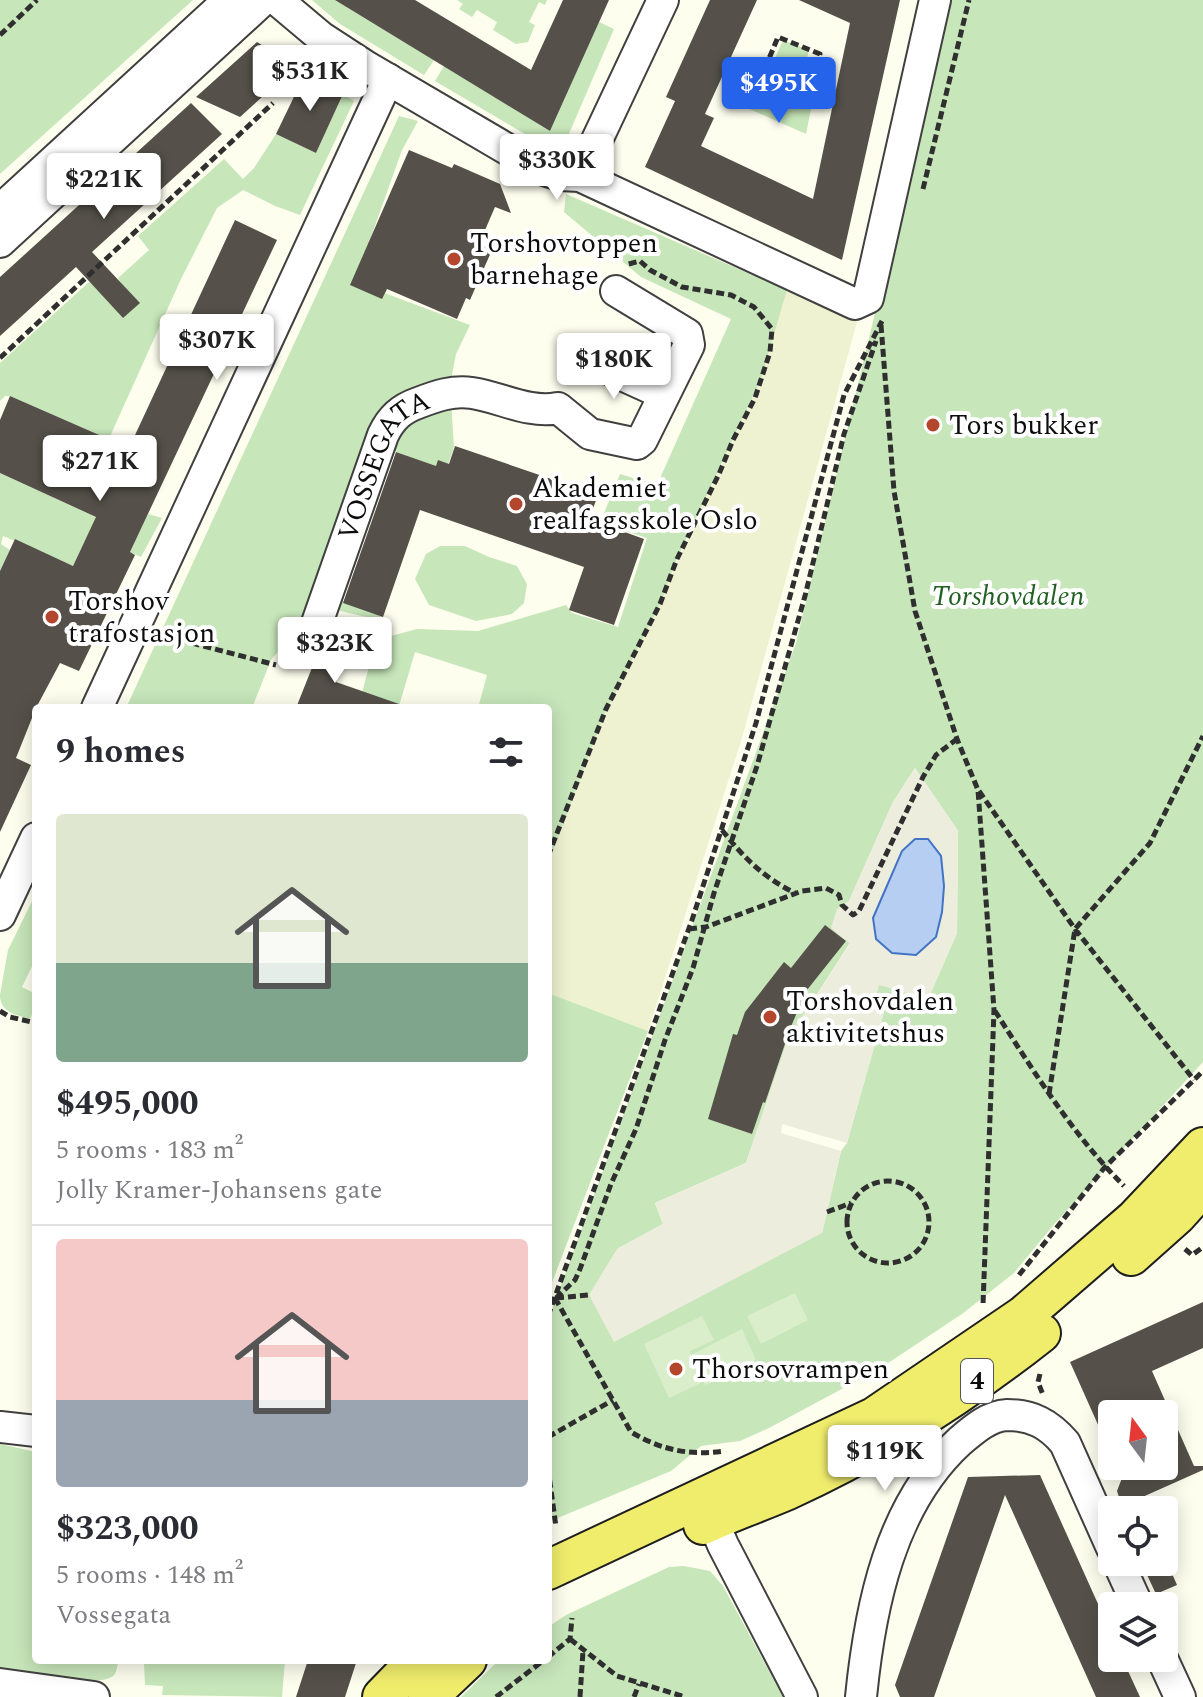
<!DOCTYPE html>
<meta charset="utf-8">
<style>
:root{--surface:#fff;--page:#f2f2f3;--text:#2b2b33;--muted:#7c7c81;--line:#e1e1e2;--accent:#2563eb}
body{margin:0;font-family:Spectral,serif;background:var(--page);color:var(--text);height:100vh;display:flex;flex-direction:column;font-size:30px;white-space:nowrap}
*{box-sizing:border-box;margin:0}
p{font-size:26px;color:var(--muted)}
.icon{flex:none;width:44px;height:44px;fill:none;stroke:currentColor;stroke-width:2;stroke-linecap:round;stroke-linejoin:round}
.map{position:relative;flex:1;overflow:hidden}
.details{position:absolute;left:32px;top:704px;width:520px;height:960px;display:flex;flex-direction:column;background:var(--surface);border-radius:8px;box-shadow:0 4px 20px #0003}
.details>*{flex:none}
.needle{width:52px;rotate:345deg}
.fabs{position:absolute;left:1098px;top:1400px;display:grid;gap:16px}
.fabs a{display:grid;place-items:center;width:80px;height:80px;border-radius:8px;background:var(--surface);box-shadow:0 4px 20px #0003;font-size:40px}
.price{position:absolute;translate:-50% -68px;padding:0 18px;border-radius:8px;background:#fff;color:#222;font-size:26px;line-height:52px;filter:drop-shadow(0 2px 4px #0008)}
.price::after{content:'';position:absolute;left:50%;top:48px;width:24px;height:18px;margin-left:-12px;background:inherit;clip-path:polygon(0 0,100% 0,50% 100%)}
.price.active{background:var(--accent);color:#fff}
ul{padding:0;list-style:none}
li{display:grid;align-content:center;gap:16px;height:424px;padding:0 24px}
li+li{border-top:2px solid var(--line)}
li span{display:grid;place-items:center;height:248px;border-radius:8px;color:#555}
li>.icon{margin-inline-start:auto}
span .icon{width:144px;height:144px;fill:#fffc;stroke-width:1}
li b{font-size:34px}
h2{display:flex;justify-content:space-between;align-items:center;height:96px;padding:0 24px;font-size:34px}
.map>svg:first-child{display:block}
</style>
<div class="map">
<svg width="1203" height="1697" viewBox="0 0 1203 1697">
<rect width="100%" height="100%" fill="#fefeef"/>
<path fill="#eef2d0" d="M787,290l72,25 -117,423 -94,293 -100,-38v-129l57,-151 44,-89 112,-245z"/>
<path fill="#c7e6ba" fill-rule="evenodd" d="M0,0h193l-193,174z
M312,0h29l7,8 86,52 -10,15 -84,-51z
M457,0h90l-2,5 -6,-3 -10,20 6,3 -7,17 -12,2 -23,-14 4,-8 -20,-12 -5,7 -13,-8 4,-5z
M950,0h253v1062l-147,160 -42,51 -52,41 -83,55 -110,59 -29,13 -39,5 -30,25 -123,51v-201l248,-678zM915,768l43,63 -1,102 -29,66 -49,-15 -4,15 12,2 -40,142 -6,8 -19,82 -205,16 46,-25 -8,-21 91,-40 42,-124 62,-96 -1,-42 44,-99z
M599,22l15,7 -52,121 -5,3 -122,-72 9,-15 106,65z
M783,40l26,10 -9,37 -31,-15z
M762,76l51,23 -7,35 -68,-30 5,-11 9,3z
M343,94l11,7 -54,114 -25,-9 -32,-16 -26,18 -36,71 -78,173 -6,-18 -87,-38h-5l-5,5v-38l89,-81 4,3 30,1 -5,-8 31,-28 -11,-14 86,-77 19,20 11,-11 22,-34 40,19z
M399,116l19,5 -16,29 -47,132 115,43 -14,29 -6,31 4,62 -6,18 -10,3 -49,-19 -56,148 48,19 -2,4 -43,-10 -34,13 -31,37 -19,48h-126z
M566,194l221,96 -26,89 -84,180 -17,45 -55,109 -57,151v-156h-70l9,-33 -72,-23 -16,54 -37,-13 14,-53 41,-11 61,2 88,-26 6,8 46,14 29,-89 -47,-15 20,-49 37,11 74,-166 -90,-42 -77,-65z
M0,473l137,63 11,-22 14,4 -21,39 -32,-14 -23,-5 -13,28 -70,-30 -2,8 9,6 -10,21z
M440,546h25l24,11 28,9 10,18 -3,19 -12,11 -36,7 -47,-16 -14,-26 11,-25z
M36,893v65l-14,29 14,7v11l-6,14c-14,-4 -30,-7 -30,-24l8,-45z
M548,993l100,38 -100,262z
M0,1444l36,8 -4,66 4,1v141l83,1c-2,4 -2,9 -4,13 -12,17 -95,-3 -115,-6z
M684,1566l26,5 13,15 60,111h-322l38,-37h49v-33l18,-12 103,-48z
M159,1660h126l-3,37 -120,-2 1,-9 -18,-1 -1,-22z"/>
<path fill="#daeecc" d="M795,1293l13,27 -47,24 -14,-28z
M702,1316l12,24 -24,11 1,4 51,-26 14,31 -50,25 -3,-3 -34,16 -25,-54z"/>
<path fill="#ededde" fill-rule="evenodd" d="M915,768l43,63 -1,102 -29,66 -49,-14 -4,14 12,2 -40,142 -65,-19 -1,9 60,18 -19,82 -208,109 -25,-47 28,-46 46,-25 -8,-21 91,-40 42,-124 62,-95 -19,-16 6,-19 12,-8 44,-99zM902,851l39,5 3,30 -8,51 -63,-19z"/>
<path fill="#b6cef2" stroke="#4273c4" stroke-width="2" d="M915,839h13l13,17 3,30 -2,26 -6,25 -20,18 -24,-2 -16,-14 -3,-21 29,-67z"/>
<path fill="#55514a" d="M335,0h80l116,70 32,-70h46l-59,131z
M710,0h47l-52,114 9,4 -13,28 112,53 37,-176 -51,-23h101l-58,260 -197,-93 30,-66 -9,-4z
M257,42l39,24 -56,51 -44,-20z
M306,72l37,22 -27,59 -40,-19z
M191,103l31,31 -130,118 48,51 -17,15 -47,-51 -76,69v-59z
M409,150l43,18 2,-4 46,20 11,29 -16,-6 -16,37 13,6 -22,50 -4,-2 -9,21 -70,-30 -5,10 -32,-14z
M235,220l42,20 -147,312 5,3 -56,116 -19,-8 -24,45 -20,50 15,7 -31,67v-261l15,-32 58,27 23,-49 -96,-44v-53l10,-24 119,52z
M455,446l143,49 -7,19 11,4 -2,5 44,16 -30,86 -45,-15 15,-43 -164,-57 -37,107 -40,-14 53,-151 40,14 2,-6 11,4z
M323,640l25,9 -12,33 66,23 -1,3h-105z
M825,925l21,16 -43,54 4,3 -9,12 -8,19 -25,74 -2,-1 -11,32 -44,-15 25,-85 4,1 8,-23 39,-50 7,6z
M1203,1302v46l-51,23 42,95h9v4l-74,33 -9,-3 -3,-9 5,-13 -5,-12h47v-52h-52v42l-42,-94z
M1040,1475l72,160v23h10l18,39h-44l-91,-202 -71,202h-34l-5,-12 73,-208z
M1141,1562h26l10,23 -21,9z
M308,1660h49l-12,37h-49z"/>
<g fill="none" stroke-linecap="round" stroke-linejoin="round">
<defs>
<g id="minor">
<path d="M277,0l44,37 46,30 174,102 19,6 20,1 275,128 13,-6 67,-298"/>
<path d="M580,176l83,-176"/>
<path d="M0,210l229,-210"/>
<path d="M0,242l263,-242"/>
<path d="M587,359l77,35"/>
<path id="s1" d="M317,623l66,-188c8,-17 18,-26 35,-32 18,-7 35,-13 54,-10 28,4 57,21 86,15l32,26 47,10 5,-4 47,-95 -2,-11 -71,-43"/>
<path d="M97,708l291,-629"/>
<path d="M0,915l36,-77"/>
<path d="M0,1427l36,4"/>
<path d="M705,1503l18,42 79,152"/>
<path d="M1118,1562l20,44"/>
<path d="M1162,1658l18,39"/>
<path d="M0,1684l94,13"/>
<path d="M861,1697c9,-90 29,-192 99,-256 14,-12 29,-25 47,-26 25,0 42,9 58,28l47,105"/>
</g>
<path id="major" d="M1131,1256l46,-41 26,-29
M703,1525c28,-13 57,-23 85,-35 90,-41 176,-96 253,-157
M548,1570l326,-153 150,-102 111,-96 68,-72
M382,1697l36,-37
M428,1697l39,-37"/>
</defs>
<use href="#minor" stroke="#404040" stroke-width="34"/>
<use href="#major" stroke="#1e1e1e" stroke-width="42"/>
<path stroke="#2f2f2f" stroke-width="5" stroke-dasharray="8 4" stroke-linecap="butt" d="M0,35l37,-35
M753,67l51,24 16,-37 -42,-17 -15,36
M804,91l10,4
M923,189l46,-189
M881,325l13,166 21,120 42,128 21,51 16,220 -11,295
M0,358l273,-255
M157,634l119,31
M979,791l96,138 119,151
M722,830c21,27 42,48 73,63
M548,856l58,-147 54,-105 17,-45 42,-85 14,-34 22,-42 15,-46 2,-23 -18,-22 -23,-12 -49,-8 -32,-17 -10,-9 -15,4
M689,929l17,-2 96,-36 24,-3 13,7 3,10 11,10 6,-4 64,-134 13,-22 21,-16
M0,1011l10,6 26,6
M995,1011c39,61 78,124 129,175
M1049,1094l26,-165 75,-86 53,-107
M847 1222a41 41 0 1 1 82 0a41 41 0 1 1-82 0Z
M827,1212l24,-9
M1185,1249l7,6 11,-8
M1019,1275l86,-108 98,-96
M555,1298l76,134c30,18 59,24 93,19
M556,1298l19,-18 5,-11 31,-85 25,-55 29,-89 28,-72 21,-75 43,-127 48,-170 39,-162 32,-93
M556,1298l33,-3
M548,1316l144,-396 64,-197 88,-328 38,-74
M1040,1374l-2,8 5,13
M548,1437l65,-37
M548,1468l8,59
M570,1639l47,37 68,21
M548,1657l22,-18 2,-21
M496,1697l48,-37
M580,1697l3,-46
M634,1697l5,-13"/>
<use href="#minor" stroke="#fff" stroke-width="30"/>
<use href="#major" stroke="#f0ed6d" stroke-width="38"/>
</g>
<g fill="#b4462e" stroke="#fff" stroke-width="3">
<circle cx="454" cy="259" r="8"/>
<circle cx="933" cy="425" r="8"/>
<circle cx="516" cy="504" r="8"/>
<circle cx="52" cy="617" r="8"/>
<circle cx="770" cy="1017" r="8"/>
<circle cx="676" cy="1369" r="8"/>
</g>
<g text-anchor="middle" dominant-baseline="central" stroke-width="8" stroke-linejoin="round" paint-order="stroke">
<rect fill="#fff" stroke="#565656" stroke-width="2" x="961" y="1359" width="32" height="44" rx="6"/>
<g font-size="26" font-weight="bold" fill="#0d0d0d">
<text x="977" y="1381">4</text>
</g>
<g font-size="28" fill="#0d0d0d" stroke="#fff" text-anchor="start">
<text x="470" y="243">Torshovtoppen<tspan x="470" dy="32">barnehage</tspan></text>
<text x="949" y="425">Tors bukker</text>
<text x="532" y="488">Akademiet<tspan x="532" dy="32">realfagsskole Oslo</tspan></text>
<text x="68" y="601">Torshov<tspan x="68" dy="32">trafostasjon</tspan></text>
<text x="786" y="1001">Torshovdalen<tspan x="786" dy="32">aktivitetshus</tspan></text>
<text x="692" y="1369">Thorsovrampen</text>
</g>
<g font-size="28" fill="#0d0d0d" stroke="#fff">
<text stroke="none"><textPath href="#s1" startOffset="174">VOSSEGATA</textPath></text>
</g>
<g font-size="28" font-style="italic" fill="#226123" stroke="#fff">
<text x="1008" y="596">Torshovdalen</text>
</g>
</g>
</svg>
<div class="fabs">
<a><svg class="needle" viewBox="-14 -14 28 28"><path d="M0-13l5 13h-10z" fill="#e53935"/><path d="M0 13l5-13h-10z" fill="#7c7c81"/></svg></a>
<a><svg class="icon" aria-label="locate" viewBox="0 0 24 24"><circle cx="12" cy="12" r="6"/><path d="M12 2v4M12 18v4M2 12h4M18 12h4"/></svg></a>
<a><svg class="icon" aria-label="layers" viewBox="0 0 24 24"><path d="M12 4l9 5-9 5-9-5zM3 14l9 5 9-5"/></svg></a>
</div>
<b class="price" style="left:310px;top:113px">$531K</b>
<b class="price active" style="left:779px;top:125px">$495K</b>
<b class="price" style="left:557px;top:202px">$330K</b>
<b class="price" style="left:104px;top:221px">$221K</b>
<b class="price" style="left:217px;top:382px">$307K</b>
<b class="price" style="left:614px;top:401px">$180K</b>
<b class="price" style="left:100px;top:503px">$271K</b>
<b class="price" style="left:335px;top:685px">$323K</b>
<b class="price" style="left:885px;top:1493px">$119K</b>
<section class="details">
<h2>9 homes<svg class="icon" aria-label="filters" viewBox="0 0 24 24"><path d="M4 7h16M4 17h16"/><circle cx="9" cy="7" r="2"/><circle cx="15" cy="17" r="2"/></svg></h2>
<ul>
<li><span style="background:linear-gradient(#dfe7d0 60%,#7fa58c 0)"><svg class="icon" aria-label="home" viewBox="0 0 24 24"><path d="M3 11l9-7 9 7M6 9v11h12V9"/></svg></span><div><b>$495,000</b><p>5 rooms · 183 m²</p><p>Jolly Kramer-Johansens gate</p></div></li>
<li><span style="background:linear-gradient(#f6c9c9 65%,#9aa5b1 0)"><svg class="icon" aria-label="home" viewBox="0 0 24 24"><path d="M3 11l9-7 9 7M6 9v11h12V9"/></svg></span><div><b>$323,000</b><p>5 rooms · 148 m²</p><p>Vossegata</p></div></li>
</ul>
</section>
</div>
